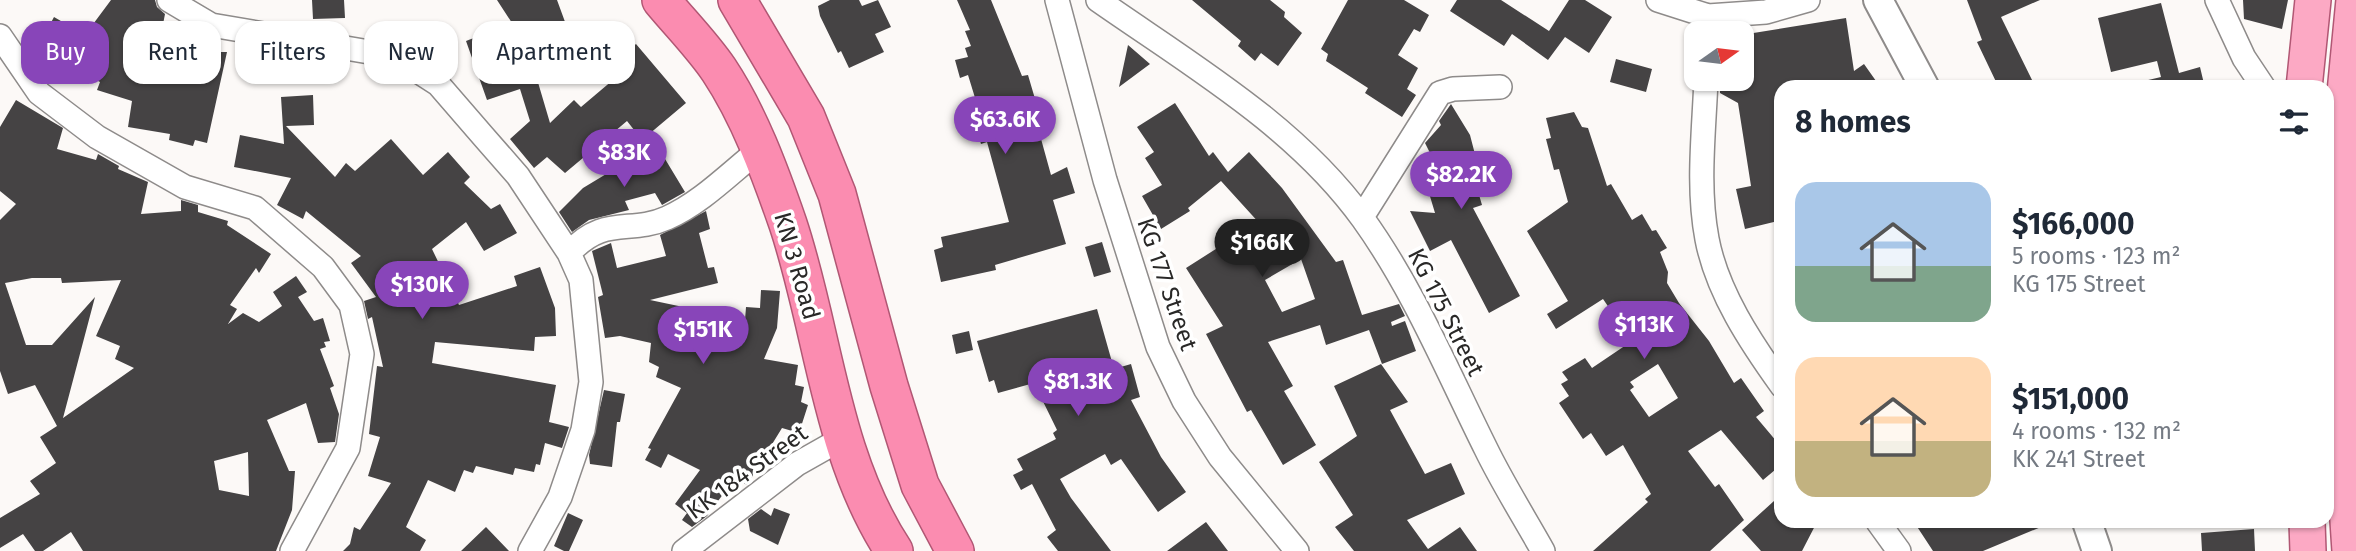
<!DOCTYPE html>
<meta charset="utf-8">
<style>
:root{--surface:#fff;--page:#f2f2f3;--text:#1f2937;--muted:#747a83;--accent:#8845b9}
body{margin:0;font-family:"Fira Sans",sans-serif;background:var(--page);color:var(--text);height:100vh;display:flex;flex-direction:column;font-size:26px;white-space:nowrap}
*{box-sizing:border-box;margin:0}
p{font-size:23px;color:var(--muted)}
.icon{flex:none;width:38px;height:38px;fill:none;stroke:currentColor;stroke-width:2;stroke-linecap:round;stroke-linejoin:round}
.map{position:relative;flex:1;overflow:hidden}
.drawer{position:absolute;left:1774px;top:80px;width:560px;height:448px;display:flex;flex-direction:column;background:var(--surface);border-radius:21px;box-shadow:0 2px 5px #0004}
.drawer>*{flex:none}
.top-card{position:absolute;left:21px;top:21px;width:665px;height:63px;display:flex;gap:14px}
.needle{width:46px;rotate:76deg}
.tools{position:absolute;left:1684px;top:21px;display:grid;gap:14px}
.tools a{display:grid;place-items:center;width:70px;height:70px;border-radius:14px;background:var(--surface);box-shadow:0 2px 5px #0004;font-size:35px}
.price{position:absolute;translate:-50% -60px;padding:0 16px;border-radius:24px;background:var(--accent);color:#fff;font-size:23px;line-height:46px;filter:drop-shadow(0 2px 4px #0008)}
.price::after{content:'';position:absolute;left:50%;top:42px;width:21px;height:16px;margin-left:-10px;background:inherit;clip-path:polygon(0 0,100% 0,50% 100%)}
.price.selected{background:#222;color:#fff}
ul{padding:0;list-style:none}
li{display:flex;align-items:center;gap:21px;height:175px;padding:0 21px}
li span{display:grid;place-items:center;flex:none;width:196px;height:140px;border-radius:21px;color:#555}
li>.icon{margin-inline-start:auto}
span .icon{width:84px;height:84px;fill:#fffc;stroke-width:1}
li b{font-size:30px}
h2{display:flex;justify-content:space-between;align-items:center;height:84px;padding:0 21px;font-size:30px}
.chip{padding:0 24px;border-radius:21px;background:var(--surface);box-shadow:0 2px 5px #0004;font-size:24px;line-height:63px}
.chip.selected{background:var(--accent);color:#fff}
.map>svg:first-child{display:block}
</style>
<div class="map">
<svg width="2356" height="551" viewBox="0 0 2356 551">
<rect width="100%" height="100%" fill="#fcf9f7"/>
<path fill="#454344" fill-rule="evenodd" d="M111,0h44l2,7 8,7 -8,41 36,9 2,-12h32l-20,91 -12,-3 -2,6 -24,-6 1,-6 -42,-7 4,-26 -35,-11 3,-8 -30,-16 -9,12 -27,-18 -7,-9 14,-22 5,3 8,-15 31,18z
M312,0h32l1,18 -32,1z
M497,0h60l11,30 4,-3 13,22 -48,30 13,44 24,-23 7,7 39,-33 -8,-10 24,-20 50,59 -44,37 -15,-19 -62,52 -18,-16 -13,11 -24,-29 20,-18 -10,-32 -33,11 -21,-59 46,-18z
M830,0h29l3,6 16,-6 13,27 -16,7 9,18 -35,16 -8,-17 -3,2 -18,-37 -2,-10z
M957,0h34l31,76 6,-1 15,51 -5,2 13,47 16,-8 8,26 -22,7 13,44 -71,21 1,5 -55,12 -7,-32 9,-3 -2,-10 68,-15 -22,-80 -6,2 -8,-28 7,-2 -12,-39 -8,3 -5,-18 13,-3 -3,-9 6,-2 -6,-15 5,-1z
M1192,0h78l15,12 -1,5 18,16 -24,33 -17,-13 -6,8 -17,-15 3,-5z
M1348,0h56l25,15 -9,17 -6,-3 -16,26 20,13 -11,21 9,6 -14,22 -37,-24 3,-5 -42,-27 2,-7 -7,-5z
M1457,0h44l48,31 20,-31h16l27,17 -23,36 -24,-16 -17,23 -36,-26 -8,12 -54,-35z
M1967,0h73l-39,17 35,71h-37l-22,-46 5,-2z
M2243,0h45l-6,29 -38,-10z
M2161,3l18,70 21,-6 5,21h-61v-7l17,-4 -4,-16 -46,11 -13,-54z
M1846,18l8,53 10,-7 17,24h-99v132l-37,9 -9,-40 15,-3 -13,-83 -18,-10v-14h21v-44z
M1128,45l22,19 -31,23z
M1616,59l36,10 -6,23 -36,-10z
M313,95l1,30 -28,1 49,51 11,-14 9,8 36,-32 32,36 25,-23 22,25 -6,6 27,26 9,-5 17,29 -33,18 -18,-29 -34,27 27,56 58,-19 -3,-10 26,-9 15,41 1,28 -21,1 -1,14 -99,-9 -3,21 124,22 -7,37 20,5 -7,21 -17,-5 -5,22 -4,-1 -2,8 -19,-4 -2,7 -37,-9 -3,7 -9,-3 -9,22 -27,-12 -22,47 20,13 -6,11h-77l7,-7 4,-17 6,3 31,-47 -23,-7 12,-39 -11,-3 8,-68 6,1 -11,-50 -4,2 -4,-18 12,-4 -25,-34 10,-7 -55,-45 -3,8 -26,-14 14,-27 -57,-11 6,-32 44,9 -3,-47z
M16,100l47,28 -6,21 39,11 2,-6 21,12 -1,3 30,13 -7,32 40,-3v-11l17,5v7l30,9 -1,4 44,29 -12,19 -3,-5 -26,37 7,4 -9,15 15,-11 16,9 23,-16 -9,-14 23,-16 11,16 -9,5 16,24 9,-3 7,23 -6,1 2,5 -6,2 14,37 -4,2 9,26 -4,28 -17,1 -12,-40 -39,17 22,51h6l-3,39 -16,41h-193l-12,-19 -28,19h-8l-12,-17 -23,14v-30l40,-24 -10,-13 26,-18 -16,-26 17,-11 -22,-41 -27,9 -8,-23v-151l16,-16 -16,-13v-64zM32,278h29l1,5 59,-3 -25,56 24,10 -5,13 19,9 -71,50 32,-121 -43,48h-26l-21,-62zM248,452l1,44 -30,-6 -5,-29z
M1175,103l34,53 4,-4 15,20 21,-20 33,36 54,74 7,-2 19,55 37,-11 6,12 -14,6 1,4 13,-5 11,30 -34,13 -13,-34 -43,15 -6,-20 -52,17 25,44 -9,5 32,54 -33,20 -32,-55 -4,2 -41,-78 17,-8 -37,-58 33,-21 10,16 42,-27 -50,-55 -33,27 2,3 -29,18 -19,-33 20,-11 -17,-27 9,-6 -17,-25zM1301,259l14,40 -33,13 -17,-32z
M1451,104l19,31 7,27 -7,2 12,41 -9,3 47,88 -31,17 -38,-73 -21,11 -20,-40 25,2 -15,-50 13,-4 -8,-16 16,-18 -2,-4z
M1574,112l8,15 6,1 19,58 4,-2 21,36 10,-6 10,17 4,-1 11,18 -7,4 8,20 -1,11 12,20 30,38 25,42 7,-5 23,33 -8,6 26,31v16l-19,16 -42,-50 -33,21 27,36 4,-3 25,36 -34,31h-117l55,-49 -3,-3 6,-5 -28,-49 -17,11 -15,-23 -8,6 -24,-36 10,-7 -8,-12 7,-4 -6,-8 23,-14 7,10 40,-27 -29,-42 -47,30 -9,-15 21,-13 -41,-70 41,-29 -9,-33 -5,1 -8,-31 5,-1 -5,-20zM1658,364l20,34 -29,19 -19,-27 4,-3 -4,-5z
M656,144l29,48 -23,13 -7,-12 -30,8 4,9 -40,10 -17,12 -13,-20 24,-24z
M706,211l4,18 -11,4 9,35 6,-1 4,16 -68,17 95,20 1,-13 14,1 1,-18 19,1 -3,37 -13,31 34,6 -3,20 9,2 -3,15 7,3 -9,28 -17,-5 -35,57 -12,-7 -28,38 -15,11 -10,-7 5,-7 -12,-9 25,-34 -32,-16 -7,14 -16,-8 6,-11 -3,-1 33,-60 -25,-11 3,-10 -10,-5 2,-19 -31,-7 -15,2 -7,-41 5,-2 -11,-44 19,-8 6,25 49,-12 -6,-21z
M1102,242l9,30 -17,5 -9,-30z
M1097,309l17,60 17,-5 9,33 -9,3 30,57 25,35 -28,20 -37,-53 -10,6 -6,-11 -45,25 11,19 40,53h-53l-11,-14 9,-7 -24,-46 -11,6 -8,-15 10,-5 -6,-11 39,-20 -3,-6 4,-3 -23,-47 -36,10 -4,-13 -5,2 -12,-41z
M969,331l4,19 -17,4 -4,-19z
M1381,364l27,38 -18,8 35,64 26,-11 14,31 -58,26 21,29 32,-22 17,24h-123l-19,-24 18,-12 -34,-53 38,-26 -23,-50z
M604,390l21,4 -5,28h-3l-5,45 -22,-3 -1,-9z
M1774,501l8,9v12h35l-15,29h-41l-19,-21z
M774,508l16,6 -12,31 -28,-14 -2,-12 13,-10 10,7z
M568,513l15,7 -14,31h-5l-10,-5z
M1206,522l22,29h-61z
M1914,522h139l-70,29h-50z
M486,527l23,24h-48z
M2254,529l1,22h-53l-1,-18z"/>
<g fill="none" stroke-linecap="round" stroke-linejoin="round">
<defs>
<path id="minor" d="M169,0l42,25 164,28 32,11 31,20 45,52 35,40 51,77 12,27 10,102 -8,48 -23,67 -30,54
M1057,0l48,180 53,167 26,54 36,56 77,94
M1098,0c93,65 198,126 265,219 51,71 84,152 123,230 17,35 38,68 57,102
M1658,0l50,16 58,-4 42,-12
M2217,0l27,58 20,30
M0,36l39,57 58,44 88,50 70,21 68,59 28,38 11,49 -14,94 -56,103
M1706,79c-2,53 -9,107 1,160 10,53 44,104 75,147
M1362,217l78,-124 13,-4 47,-2
M569,253c36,-39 60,-18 98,-35 34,-15 63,-45 92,-68
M1878,522l21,29
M684,551l113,-87 46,-26"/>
<path id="tertiary" d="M1878,0l47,88
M2087,522l10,29"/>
<path id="primary" d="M2304,88l9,-88
M2307,522l1,29
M2350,551l-10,-151v-256l14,-144"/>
<path id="trunk" d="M661,0c19,23 41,45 58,70 30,45 51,102 69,154 36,108 42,230 106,327
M737,0l69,117 31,77 52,192 31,99 35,66"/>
</defs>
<use href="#minor" stroke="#8e8b8a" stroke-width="26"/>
<use href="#tertiary" stroke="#8e8b8a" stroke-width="32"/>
<use href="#primary" stroke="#b15774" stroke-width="38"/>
<use href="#trunk" stroke="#b15774" stroke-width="40"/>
<use href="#minor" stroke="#fff" stroke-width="23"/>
<use href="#tertiary" stroke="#fff" stroke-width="28"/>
<use href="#primary" stroke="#fca9c4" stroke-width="35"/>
<use href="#trunk" stroke="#fb8cb0" stroke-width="37"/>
</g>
<g text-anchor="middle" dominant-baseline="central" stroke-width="7" stroke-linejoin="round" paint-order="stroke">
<g font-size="24" fill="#292827" stroke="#fff">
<text transform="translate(797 266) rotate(74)">KN 3 Road</text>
<text transform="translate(1167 284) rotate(71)">KG 177 Street</text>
<text transform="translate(1446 312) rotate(63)">KG 175 Street</text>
<text transform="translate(747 472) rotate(-36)">KK 184 Street</text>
</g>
</g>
</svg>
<div class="tools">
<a><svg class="needle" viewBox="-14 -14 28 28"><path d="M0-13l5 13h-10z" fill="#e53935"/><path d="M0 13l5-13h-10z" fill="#747a83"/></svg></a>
</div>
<b class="price" style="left:1005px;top:156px">$63.6K</b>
<b class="price" style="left:624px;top:189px">$83K</b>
<b class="price" style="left:1461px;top:211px">$82.2K</b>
<b class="price selected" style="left:1262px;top:279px">$166K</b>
<b class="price" style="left:422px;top:321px">$130K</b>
<b class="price" style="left:1644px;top:361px">$113K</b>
<b class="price" style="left:703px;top:366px">$151K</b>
<b class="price" style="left:1078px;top:418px">$81.3K</b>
<div class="top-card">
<a class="chip selected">Buy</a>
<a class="chip">Rent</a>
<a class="chip">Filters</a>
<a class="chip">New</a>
<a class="chip">Apartment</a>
</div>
<section class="drawer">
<h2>8 homes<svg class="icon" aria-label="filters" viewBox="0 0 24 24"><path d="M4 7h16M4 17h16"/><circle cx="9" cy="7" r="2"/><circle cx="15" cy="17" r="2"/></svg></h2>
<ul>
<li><span style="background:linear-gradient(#a9c7e8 60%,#7fa58c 0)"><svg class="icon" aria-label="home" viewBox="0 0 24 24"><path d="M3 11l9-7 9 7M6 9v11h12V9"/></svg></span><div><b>$166,000</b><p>5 rooms · 123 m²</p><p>KG 175 Street</p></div></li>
<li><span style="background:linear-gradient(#ffd9b3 60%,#c2b280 0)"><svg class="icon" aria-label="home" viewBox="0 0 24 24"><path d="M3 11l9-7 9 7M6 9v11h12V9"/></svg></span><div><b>$151,000</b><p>4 rooms · 132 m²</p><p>KK 241 Street</p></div></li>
</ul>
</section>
</div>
